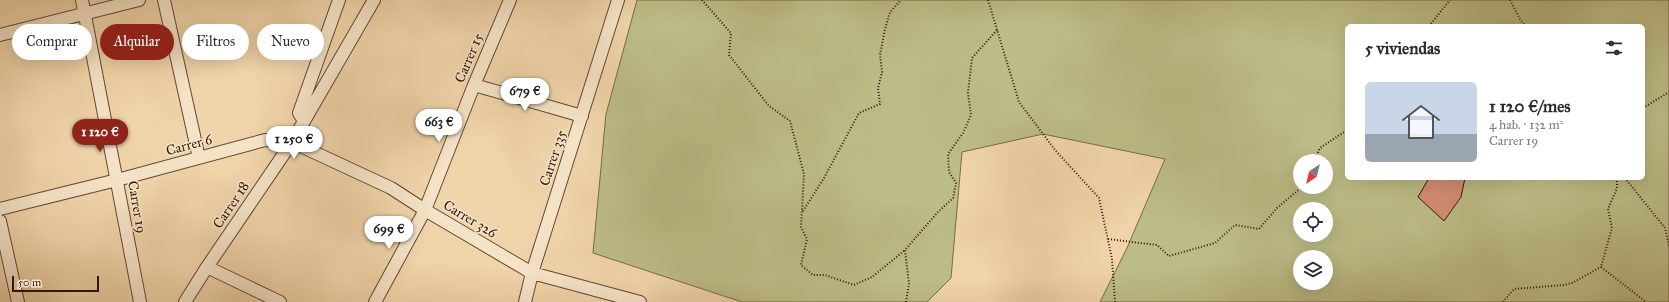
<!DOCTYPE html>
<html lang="es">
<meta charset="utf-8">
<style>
:root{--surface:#fff;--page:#f7f7f7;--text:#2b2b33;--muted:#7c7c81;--line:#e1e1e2;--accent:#8f2418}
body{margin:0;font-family:"IM FELL Great Primer",serif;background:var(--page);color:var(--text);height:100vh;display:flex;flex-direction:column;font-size:15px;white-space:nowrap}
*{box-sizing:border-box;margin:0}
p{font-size:13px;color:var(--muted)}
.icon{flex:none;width:22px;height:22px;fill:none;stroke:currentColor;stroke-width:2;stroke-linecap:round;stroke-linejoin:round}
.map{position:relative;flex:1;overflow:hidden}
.details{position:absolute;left:1345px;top:24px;width:300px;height:156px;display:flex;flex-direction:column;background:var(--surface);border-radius:6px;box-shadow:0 4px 16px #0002}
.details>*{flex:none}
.guide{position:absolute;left:12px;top:24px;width:380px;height:36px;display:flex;gap:8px}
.needle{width:26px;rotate:215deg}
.controls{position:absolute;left:1293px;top:154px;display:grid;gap:8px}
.controls a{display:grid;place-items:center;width:40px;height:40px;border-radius:50%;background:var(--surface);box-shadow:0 4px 16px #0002;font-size:20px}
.scale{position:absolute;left:12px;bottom:10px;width:87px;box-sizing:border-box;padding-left:4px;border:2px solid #341707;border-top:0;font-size:11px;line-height:14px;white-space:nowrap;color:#341707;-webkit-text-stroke:3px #f5e3c7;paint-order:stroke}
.price{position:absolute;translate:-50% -34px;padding:0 9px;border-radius:14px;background:#fff;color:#222;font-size:13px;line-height:26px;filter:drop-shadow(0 1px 2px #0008)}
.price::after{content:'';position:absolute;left:50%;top:24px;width:12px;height:9px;margin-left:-6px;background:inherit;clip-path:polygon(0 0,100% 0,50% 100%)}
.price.selected{background:var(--accent);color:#fff}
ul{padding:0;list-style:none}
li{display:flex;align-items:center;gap:12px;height:100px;padding:0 20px}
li+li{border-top:1px solid var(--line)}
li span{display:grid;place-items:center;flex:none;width:112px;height:80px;border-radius:6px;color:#555}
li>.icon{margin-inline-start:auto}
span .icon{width:48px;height:48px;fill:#fffc;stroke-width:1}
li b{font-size:17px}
h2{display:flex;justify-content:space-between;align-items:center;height:48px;padding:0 20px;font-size:17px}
.chip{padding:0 14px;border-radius:18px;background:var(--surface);box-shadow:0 4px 16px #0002;font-size:14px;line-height:36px}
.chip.selected{background:var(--accent);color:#fff}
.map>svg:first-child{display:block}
</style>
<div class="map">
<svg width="1669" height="302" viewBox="0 0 1669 302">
<rect width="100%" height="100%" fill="#f0d4a9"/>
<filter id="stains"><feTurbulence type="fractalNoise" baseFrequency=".005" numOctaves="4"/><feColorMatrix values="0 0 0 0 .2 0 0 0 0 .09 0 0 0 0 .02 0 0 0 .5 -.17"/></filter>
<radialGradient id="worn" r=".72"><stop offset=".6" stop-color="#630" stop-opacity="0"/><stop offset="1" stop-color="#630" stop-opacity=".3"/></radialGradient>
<path fill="#bcbc86" stroke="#786a46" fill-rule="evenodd" d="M637,0h1032v302h-569l27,-54 38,-89 -122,-25 -81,18 -11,126 -24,24h-185l-149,-49 13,-139zM1347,26h296v152h-296zM1300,161h26v26h-26zM1300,209h26v26h-26zM1300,257h26v26h-26z"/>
<path fill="#d48c76" stroke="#341707" d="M1429,178h36l-4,19 -17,24 -26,-24z"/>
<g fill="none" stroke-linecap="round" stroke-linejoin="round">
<defs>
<path id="minor" d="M82,0l58,302
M164,0l35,158
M0,35l139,-35
M474,85l108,31
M304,121l-5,-8 40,-113
M0,209l117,-29 148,-40 27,2 99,46 34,22 107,63 108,29
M0,221l18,81
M207,267l73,35
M185,302l22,-35 85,-125 82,-142
M375,302l50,-92 49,-125 36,-85
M525,302l7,-29 86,-273"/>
</defs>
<use href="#minor" stroke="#634630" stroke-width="14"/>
<path stroke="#341707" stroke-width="2" stroke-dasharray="1 2" stroke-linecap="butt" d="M702,0l29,33 -2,22 40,51 21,15 14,53 -3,53 6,12 -6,26 12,10h12l29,10 18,-8 33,-27
M988,0l31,102 36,48 44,48 13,61 3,43
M1510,0l11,21 5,5
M1429,26l21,-26
M1643,108l26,-16
M1314,161l6,-13 27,-18
M1617,178v10l-9,21 4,19 -11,39 45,35
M1625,178l40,50 4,18
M803,211l21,-33 35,-65 21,-9 -2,-16 4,-16 -2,-17 5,-26 5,-17 11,-12
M1108,239l49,6 12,11 46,-13 20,-18 24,4 18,-21 25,-21
M906,302l3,-18 -4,-34 32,-37 16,-15 3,-15 -7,-11 -1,-18 15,-21 8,-18 -3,-22 4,-35 25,-28
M1503,302l11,-13 50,-4 8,-2 29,-16"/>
<use href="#minor" stroke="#f5e3c7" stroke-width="12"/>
</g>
<g text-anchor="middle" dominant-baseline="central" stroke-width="3" stroke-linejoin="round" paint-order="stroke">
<g font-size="14" fill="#341707" stroke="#f5e3c7">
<text transform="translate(469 58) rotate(-67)">Carrer 15</text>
<text transform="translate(189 145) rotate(-15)">Carrer 6</text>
<text transform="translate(553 158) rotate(-72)">Carrer 335</text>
<text transform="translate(231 205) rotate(-56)">Carrer 18</text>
<text transform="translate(137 207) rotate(80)">Carrer 19</text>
<text transform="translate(470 219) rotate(31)">Carrer 326</text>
</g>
</g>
<rect width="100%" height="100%" filter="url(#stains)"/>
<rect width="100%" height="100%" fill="url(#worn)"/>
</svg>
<div class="controls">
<a><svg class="needle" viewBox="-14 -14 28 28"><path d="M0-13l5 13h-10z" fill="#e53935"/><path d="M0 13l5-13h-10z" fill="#7c7c81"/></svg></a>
<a><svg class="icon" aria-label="locate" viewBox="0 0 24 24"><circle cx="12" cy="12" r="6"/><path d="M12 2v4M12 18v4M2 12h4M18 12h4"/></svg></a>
<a><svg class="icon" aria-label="layers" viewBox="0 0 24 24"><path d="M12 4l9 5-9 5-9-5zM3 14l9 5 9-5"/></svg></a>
</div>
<div class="scale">50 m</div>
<b class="price" style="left:525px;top:112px">679 €</b>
<b class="price" style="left:439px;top:143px">663 €</b>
<b class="price selected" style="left:100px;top:153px">1 120 €</b>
<b class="price" style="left:294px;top:160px">1 250 €</b>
<b class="price" style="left:389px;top:250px">699 €</b>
<div class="guide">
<a class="chip">Comprar</a>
<a class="chip selected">Alquilar</a>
<a class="chip">Filtros</a>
<a class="chip">Nuevo</a>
</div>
<section class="details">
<h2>5 viviendas<svg class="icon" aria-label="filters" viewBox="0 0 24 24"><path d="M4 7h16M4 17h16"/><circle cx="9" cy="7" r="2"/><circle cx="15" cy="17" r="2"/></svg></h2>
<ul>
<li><span style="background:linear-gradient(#c9d6e8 65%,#9aa5b1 0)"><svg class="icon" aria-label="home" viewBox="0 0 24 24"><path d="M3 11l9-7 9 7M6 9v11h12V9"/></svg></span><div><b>1 120 €/mes</b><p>4 hab. · 132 m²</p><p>Carrer 19</p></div></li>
</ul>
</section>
</div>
